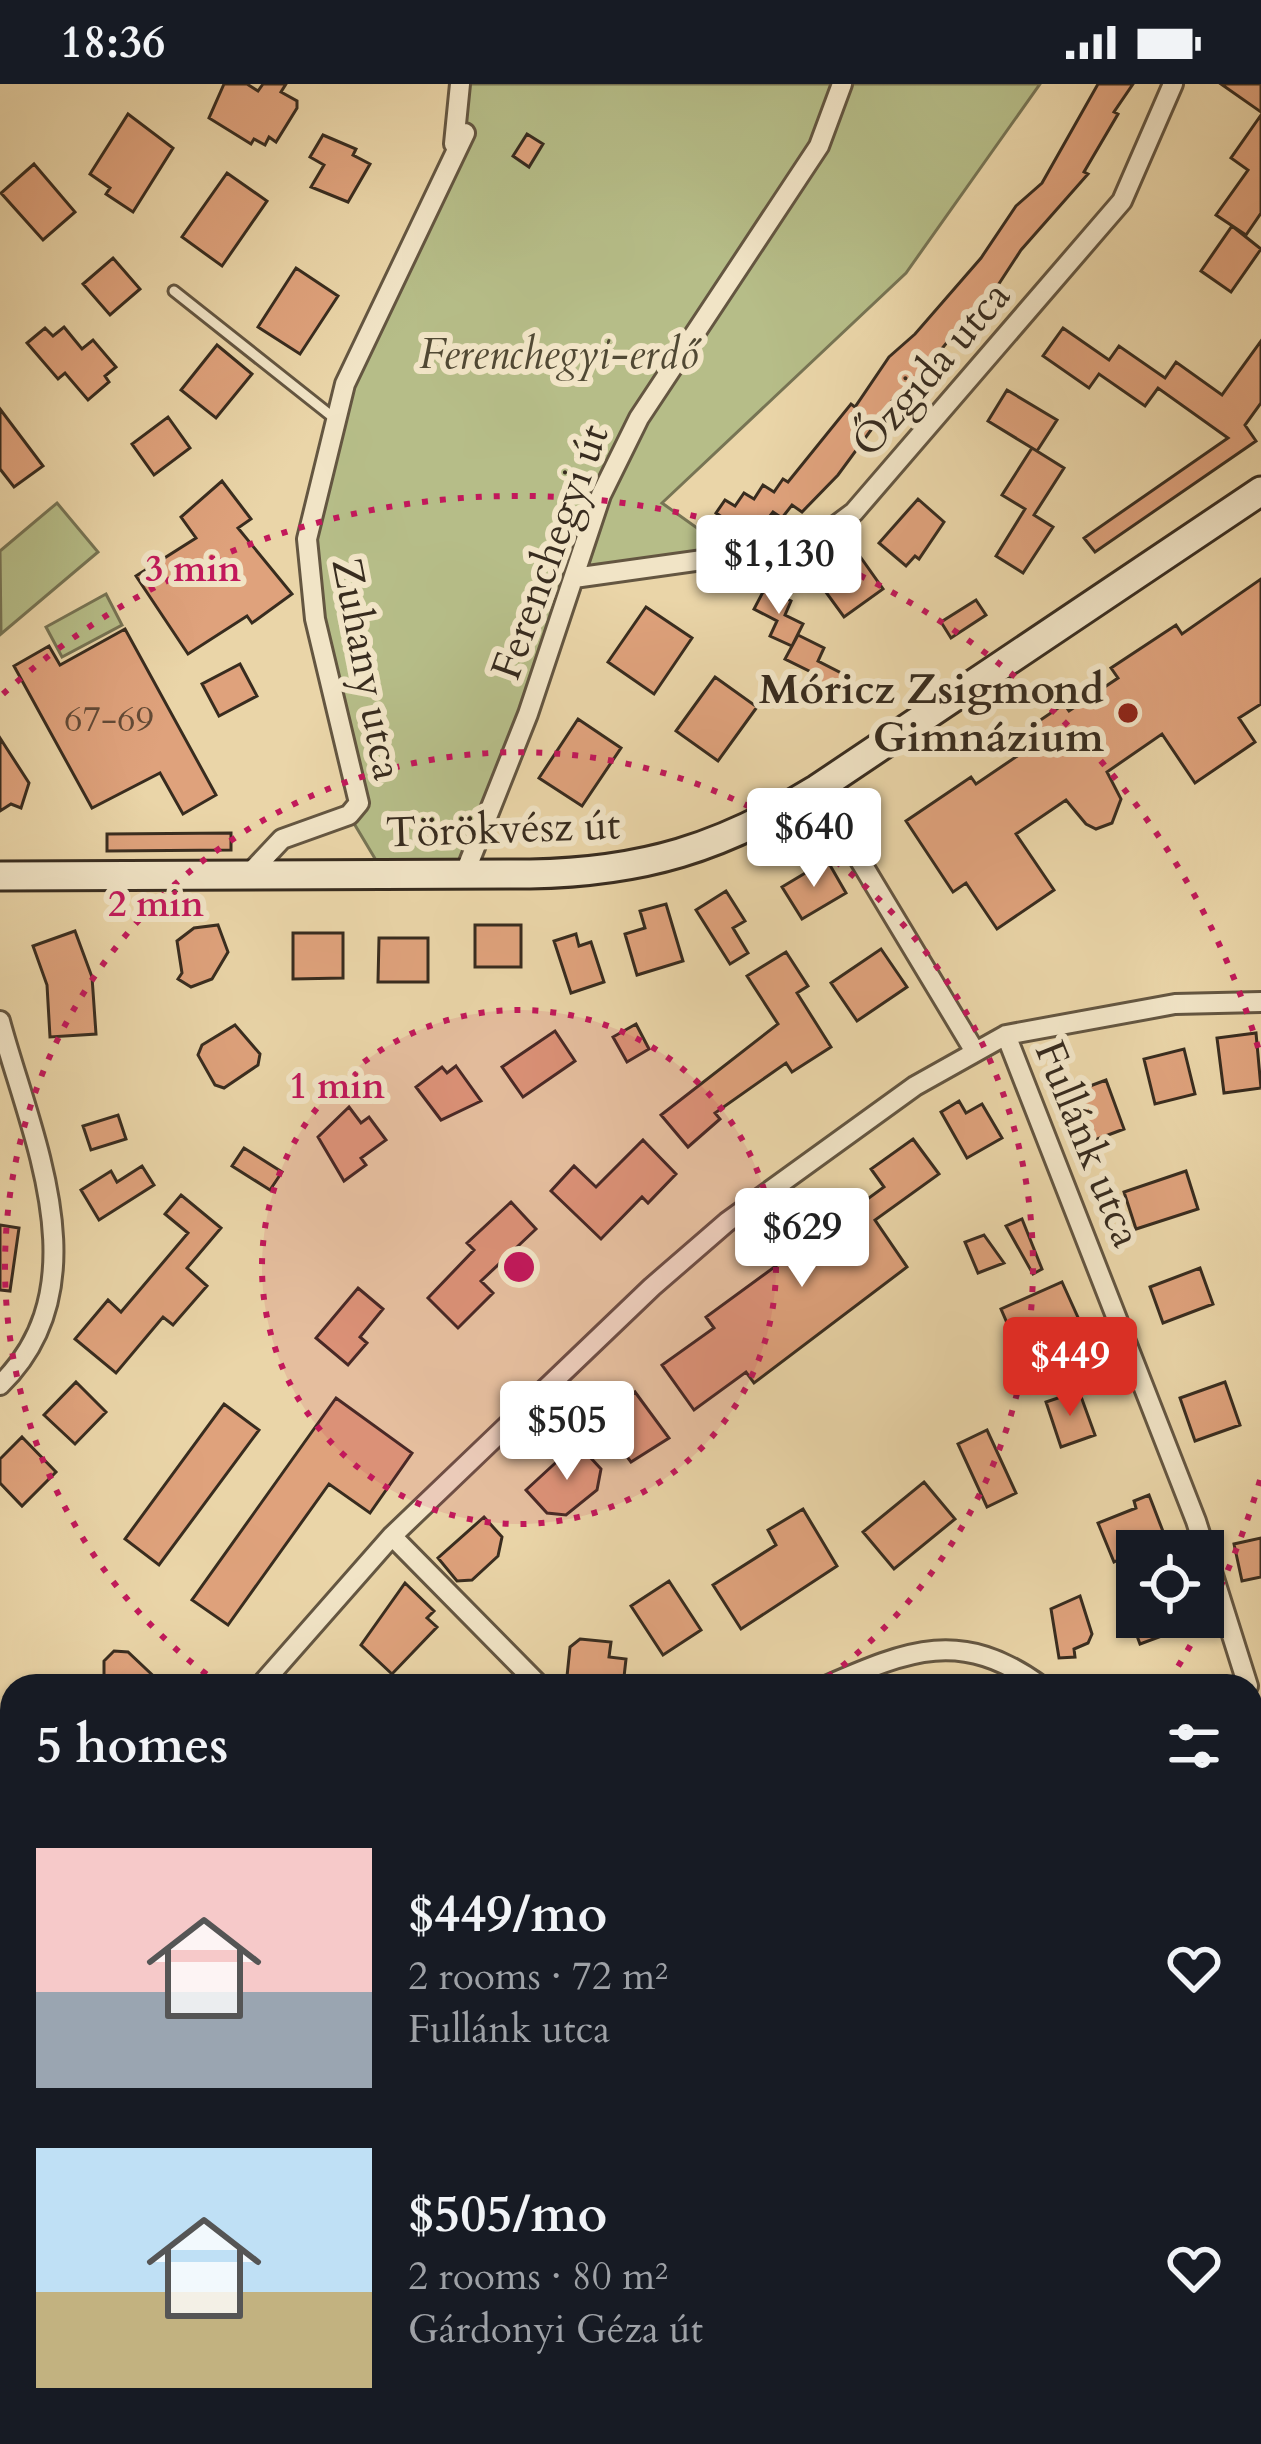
<!DOCTYPE html>
<meta charset="utf-8">
<style>
:root{--surface:#171b24;--page:#20242c;--text:#f1f3f6;--muted:#9ea1a6;--accent:#d93025}
body{margin:0;font-family:Cardo,serif;background:var(--page);color:var(--text);height:100vh;display:flex;flex-direction:column;font-size:45px;white-space:nowrap}
*{box-sizing:border-box;margin:0}
p{font-size:39px;color:var(--muted)}
.icon{flex:none;width:66px;height:66px;fill:none;stroke:currentColor;stroke-width:2;stroke-linecap:round;stroke-linejoin:round}
.map{position:relative;flex:1;overflow:hidden}
.sheet{position:absolute;left:0px;top:1590px;width:1263px;height:771px;display:flex;flex-direction:column;background:var(--surface);border-radius:36px 36px 0 0;box-shadow:0 3px 9px #0004}
.sheet>*{flex:none}
.fabs{position:absolute;left:1116px;top:1446px;display:grid;gap:24px}
.fabs a{display:grid;place-items:center;width:108px;height:108px;border-radius:0px;background:var(--surface);box-shadow:0 3px 9px #0004;font-size:60px}
.price{position:absolute;translate:-50% -102px;padding:0 27px;border-radius:12px;background:#fff;color:#222;font-size:39px;line-height:78px;filter:drop-shadow(0 3px 6px #0008)}
.price::after{content:'';position:absolute;left:50%;top:72px;width:36px;height:27px;margin-left:-18px;background:inherit;clip-path:polygon(0 0,100% 0,50% 100%)}
.price.current{background:var(--accent);color:#fff}
ul{padding:0;list-style:none}
li{display:flex;align-items:center;gap:36px;height:300px;padding:0 36px}
li span{display:grid;place-items:center;flex:none;width:336px;height:240px;border-radius:0px;color:#555}
li>.icon{margin-inline-start:auto}
span .icon{width:144px;height:144px;fill:#fffc;stroke-width:1}
li b{font-size:51px}
h2{display:flex;justify-content:space-between;align-items:center;height:144px;padding:0 36px;font-size:51px}
.status{display:flex;justify-content:space-between;align-items:center;height:84px;padding:0 60px;background:var(--surface);direction:ltr}
.status svg{height:33px;fill:currentColor}
.map>svg:first-child{display:block}
</style>
<div class="status"><b>18:36</b><svg viewBox="0 0 49 12"><path d="M0 12V9h3v3zM5 12V6h3v6zM10 12V3h3v9zM15 12V0h3v12zM26 1h20v11H26zM47 4h2v5h-2z"/></svg></div>
<div class="map">
<svg width="1261" height="2360" viewBox="0 0 1261 2360">
<rect width="100%" height="100%" fill="#ead5a8"/>
<filter id="stains"><feTurbulence type="fractalNoise" baseFrequency=".00167" numOctaves="4"/><feColorMatrix values="0 0 0 0 .2 0 0 0 0 .09 0 0 0 0 .02 0 0 0 .5 -.17"/></filter>
<radialGradient id="worn" r=".72"><stop offset=".6" stop-color="#630" stop-opacity="0"/><stop offset="1" stop-color="#630" stop-opacity=".3"/></radialGradient>
<path fill="#b6bd88" stroke="#777454" stroke-width="3" d="M469,0h571l-134,189 -244,230 73,52 -161,24 -110,296 -78,2 -37,-62 10,-13 -52,-263 38,-155 120,-251z
M57,419l41,49 -97,82 -1,-83z
M106,510l16,31 -60,32 -16,-30z"/>
<path fill="#dfa27c" stroke="#382c1f" stroke-width="3" d="M224,0h23l11,7 5,-7h23l-5,8 16,9v7l-21,34 -7,-5 -4,8 -11,-6 -3,5 -42,-26z
M1098,0h35l-19,28 4,2 -34,58 4,2 -67,76 -34,52 -26,23 -63,78 -5,-3 -55,75 -36,37 -10,-7 -10,13 -9,-6 -10,13 -10,-6 -9,13 -28,-19 9,-13 10,6 9,-13 10,6 9,-14 11,7 9,-13 5,3 63,-78 4,3 34,-50 26,-23 66,-76 35,-52 26,-23z
M1221,0h40v28z
M128,30l45,34 -40,64 -27,-18 4,-6 -20,-14z
M1261,31v98l-15,22 -30,-20 32,-45 -17,-12z
M527,50l16,10 -14,23 -16,-11z
M323,51l33,14 -3,6 17,9 -22,38 -37,-15 13,-22 -14,-8z
M34,80l41,48 -32,28 -42,-47z
M227,89l40,28 -45,65 -40,-29z
M1232,142l29,23 -30,43 -30,-21z
M113,174l27,31 -30,26 -27,-31z
M296,184l42,28 -38,58 -42,-27z
M64,243l18,22 11,-9 23,27 -11,9 4,6 -21,18 -23,-27 -7,6 -31,-36 18,-15 8,8z
M1063,244l46,32 10,-14 46,32 11,-16 46,33 39,-54v62l-16,22 11,16 -161,111 -11,-14 144,-100 -70,-50 -13,18 -46,-32 -10,14 -46,-32z
M217,261l35,29 -36,44 -35,-28z
M1007,306l50,30 -20,31 -49,-30z
M0,325l43,57 -29,21 -14,-18z
M168,333l22,31 -36,27 -22,-31z
M1032,364l32,20 -30,47 19,12 -30,46 -27,-17 29,-47 -23,-14z
M222,397l29,38 -13,9 54,66 -40,29 -5,-7 -59,38 -52,-78 60,-38 -15,-21z
M918,415l26,23 -25,37 -4,-3 -9,10 -27,-23z
M859,471l24,34 -39,28 -24,-33z
M1261,495v125l-22,14 16,24 -60,41 -33,-49 -55,38 14,27 -9,24 -16,6 -10,-5 -20,-24 -50,34 38,56 -57,39 -31,-46 -13,9 -47,-71 65,-44 5,7 53,-36 -9,-14 44,-30 5,7 49,-33 -7,-10 65,-43 6,9z
M765,504l26,13 -6,14 18,9 -11,22 -22,-10 7,-15 -23,-12z
M976,516l10,15 -35,23 -10,-16z
M646,523l46,31 -38,56 -46,-32z
M125,545l91,166 -33,19 -23,-41 -68,35 -78,-142 35,-20 11,19z
M798,551l26,13 -6,13 27,14 -12,24 -28,-14 6,-13 -26,-13z
M240,580l17,32 -38,20 -17,-32z
M715,593l42,30 -39,54 -42,-30z
M578,635l43,29 -39,58 -43,-28z
M0,654l29,45 -8,25 -10,-4 -11,7z
M231,749v17l-124,1v-17z
M827,776l19,33 -44,26 -20,-32z
M726,807l19,30 -12,7 15,25 -18,11 -34,-54z
M666,820l17,57 -46,14 -12,-41 20,-6 -5,-17z
M218,841l10,27 -16,27 -21,8 -13,-8 4,-6 -5,-32 17,-13z
M475,841h46v42h-46z
M75,847l17,46 4,57 -46,3 -3,-52 -14,-39z
M293,849h50v45l-50,1z
M576,850l3,12 12,-4 13,40 -33,11 -17,-52z
M379,854h49v44h-50z
M881,865l26,38 -50,34 -26,-38z
M786,868l22,34 -11,7 34,54 -39,25 -6,-9 -71,50 5,6 -32,28 -27,-32 117,-91 -31,-48z
M636,940l13,25 -22,13 -14,-25z
M235,941l25,29 -2,11 -34,23 -9,-3 -17,-30 4,-10z
M555,947l20,30 -52,36 -21,-30z
M1256,949l5,55 -37,5 -7,-55z
M1184,965l11,45 -40,10 -11,-45z
M456,982l25,35 -40,19 -25,-33 26,-20 5,6z
M1106,996l18,49 -40,15 -18,-49z
M959,1017l7,12 16,-9 20,34 -35,20 -26,-46z
M349,1023l12,16 8,-6 17,23 -25,18 5,7 -22,16 -26,-44z
M118,1031l8,24 -35,11 -8,-24z
M913,1055l26,35 -64,46 32,47 -153,116 -8,-11 -52,38 -32,-45 52,-37 -8,-11 178,-130 -13,-18z
M643,1056l33,34 -28,29 -6,-6 -41,42 -50,-48 23,-25 22,21z
M244,1064l38,24 -12,18 -38,-24z
M142,1082l12,19 -55,35 -18,-30 30,-19 6,11z
M1186,1087l12,38 -62,20 -12,-37z
M181,1111l40,33 -34,40 20,18 -34,39 -10,-8 -47,56 -41,-34 33,-39 13,12 67,-79 -23,-19z
M511,1118l25,27 -55,52 12,12 -35,35 -30,-30 46,-48 -7,-7z
M1022,1135l20,50 -9,5 -27,-48z
M0,1141l19,3 -9,63 -10,-1z
M984,1151l20,28 -26,10 -13,-31z
M1200,1184l13,36 -50,19 -13,-36z
M1062,1198l23,51 -42,18 -6,-14 -20,9 -16,-37z
M358,1204l25,21 -23,28 7,6 -19,22 -32,-27z
M76,1298l30,30 -31,32 -31,-29z
M1225,1298l15,43 -45,16 -15,-43z
M1079,1307l16,44 -34,12 -15,-45z
M635,1308l34,46 -38,24 -32,-42z
M336,1314l76,55 -42,60 -41,-29 -101,141 -36,-25z
M224,1320l35,26 -100,135 -34,-26z
M987,1346l29,63 -29,14 -29,-63z
M22,1353l34,35 -34,34 -22,-23v-24z
M577,1359l24,26 -4,21 -31,25 -19,-2 -21,-23z
M924,1398l31,37 -61,50 -31,-37z
M1149,1411l20,52 -32,4 -23,11 -16,-39 38,-15 -2,-7z
M803,1425l34,57 -96,63 -28,-44 63,-40 -8,-15z
M484,1433l18,20 -4,19 -26,24 -15,1 -19,-23z
M1261,1454v39l-19,4 -8,-37z
M669,1497l32,49 -38,25 -32,-49z
M405,1499l29,28 -7,7 10,9 -45,47 -31,-29z
M1080,1512l12,38 -4,9 -14,6 1,8 -16,1 -8,-49z
M1130,1533h77l1,2 -68,25z
M580,1555l31,3 -2,15 17,2 -3,27h-57l4,-39z
M114,1567l14,1 36,34h-50l-10,-10v-15z"/>
<g fill="none" stroke-linecap="round" stroke-linejoin="round">
<defs>
<path id="lane" d="M174,207l160,127
M648,2349l11,11"/>
<path id="street" d="M454,60l6,-60
M574,494l236,-33 44,-33 268,-311 51,-117
M817,705l157,261
M249,790l33,-35 67,-24 10,-12 -44,-184 -8,-80 38,-155 120,-251
M464,791l64,-161 73,-219 38,-77 180,-272 23,-62
M0,937c31,115 103,264 0,364
M1006,951l190,486 52,165
M392,1452l148,150
M260,1602l132,-150 260,-249 75,-65 188,-136 91,-51 169,-31 86,-2
M826,1602c83,-36 135,-58 215,0
M0,1867l12,-8
M1251,2302l10,-4
M32,2360l8,-11
M1126,2360l23,-11"/>
<path id="secondary" d="M0,792l530,-2c113,-2 191,-26 287,-85l444,-298"/>
</defs>
<use href="#lane" stroke="#645641" stroke-width="15"/>
<use href="#street" stroke="#645641" stroke-width="24"/>
<use href="#secondary" stroke="#382c1f" stroke-width="33"/>
<use href="#lane" stroke="#f1e4c6" stroke-width="9"/>
<use href="#street" stroke="#f1e4c6" stroke-width="18"/>
<use href="#secondary" stroke="#f1e4c6" stroke-width="27"/>
</g>
<circle cx="519" cy="1183" r="257" fill="#c2185b" fill-opacity=".12"/>
<g fill="none" stroke="#c2185b" stroke-width="6" stroke-dasharray="6 12">
<circle cx="519" cy="1183" r="257"/>
<path d="M221 1601A514 514 0 1 1 817 1601"/>
<path d="M1260 1396A771 771 0 0 1 1169 1597M3 610A771 771 0 0 1 1260 970"/>
</g>
<circle fill="#8f2418" stroke="#f1e4c6" stroke-width="4.5" cx="1128" cy="629" r="12"/>
<g text-anchor="middle" dominant-baseline="central" stroke-width="12" stroke-linejoin="round" paint-order="stroke">
<g font-size="36" fill="#624a36">
<text x="109" y="635">67-69</text>
</g>
<g font-size="42" font-style="italic" fill="#514934" stroke="#f1e4c6">
<text x="559" y="270">Ferenchegyi-erdő</text>
</g>
<g font-size="42" fill="#382c1f" stroke="#f1e4c6">
<text transform="translate(931 285) rotate(-49)">Őzgida utca</text>
<text transform="translate(550 468) rotate(-70)">Ferenchegyi út</text>
<text transform="translate(367 585) rotate(79)">Zuhany utca</text>
<text transform="translate(503 745) rotate(-2)">Törökvész út</text>
<text transform="translate(1088 1060) rotate(68)">Fullánk utca</text>
</g>
<g font-size="42" font-weight="bold" fill="#382c1f" stroke="#f1e4c6" text-anchor="end">
<text x="1104" y="605">Móricz Zsigmond<tspan x="1104" dy="48">Gimnázium</tspan></text>
</g>
</g>
<circle cx="519" cy="1183" r="18" fill="#c2185b" stroke="#f1e4c6" stroke-width="6"/>
<g font-size="36" text-anchor="middle" font-weight="bold" fill="#c2185b" stroke="#f1e4c6" stroke-width="12" stroke-linejoin="round" paint-order="stroke">
<text x="193" y="497">3 min</text>
<text x="156" y="832">2 min</text>
<text x="337" y="1014">1 min</text>
</g>
<rect width="100%" height="100%" filter="url(#stains)"/>
<rect width="100%" height="100%" fill="url(#worn)"/>
</svg>
<div class="fabs">
<a><svg class="icon" aria-label="locate" viewBox="0 0 24 24"><circle cx="12" cy="12" r="6"/><path d="M12 2v4M12 18v4M2 12h4M18 12h4"/></svg></a>
</div>
<b class="price" style="left:779px;top:533px">$1,130</b>
<b class="price" style="left:814px;top:806px">$640</b>
<b class="price" style="left:802px;top:1206px">$629</b>
<b class="price current" style="left:1070px;top:1335px">$449</b>
<b class="price" style="left:567px;top:1399px">$505</b>
<section class="sheet">
<h2>5 homes<svg class="icon" aria-label="filters" viewBox="0 0 24 24"><path d="M4 7h16M4 17h16"/><circle cx="9" cy="7" r="2"/><circle cx="15" cy="17" r="2"/></svg></h2>
<ul>
<li><span style="background:linear-gradient(#f6c9c9 60%,#9aa5b1 0)"><svg class="icon" aria-label="home" viewBox="0 0 24 24"><path d="M3 11l9-7 9 7M6 9v11h12V9"/></svg></span><div><b>$449/mo</b><p>2 rooms · 72 m²</p><p>Fullánk utca</p></div><svg class="icon" aria-label="heart" viewBox="0 0 24 24"><path d="M12 20l-8-8c-3-5 5-10 8-4 3-6 11-1 8 4z"/></svg></li>
<li><span style="background:linear-gradient(#bfe0f5 60%,#c2b280 0)"><svg class="icon" aria-label="home" viewBox="0 0 24 24"><path d="M3 11l9-7 9 7M6 9v11h12V9"/></svg></span><div><b>$505/mo</b><p>2 rooms · 80 m²</p><p>Gárdonyi Géza út</p></div><svg class="icon" aria-label="heart" viewBox="0 0 24 24"><path d="M12 20l-8-8c-3-5 5-10 8-4 3-6 11-1 8 4z"/></svg></li>
</ul>
</section>
</div>
